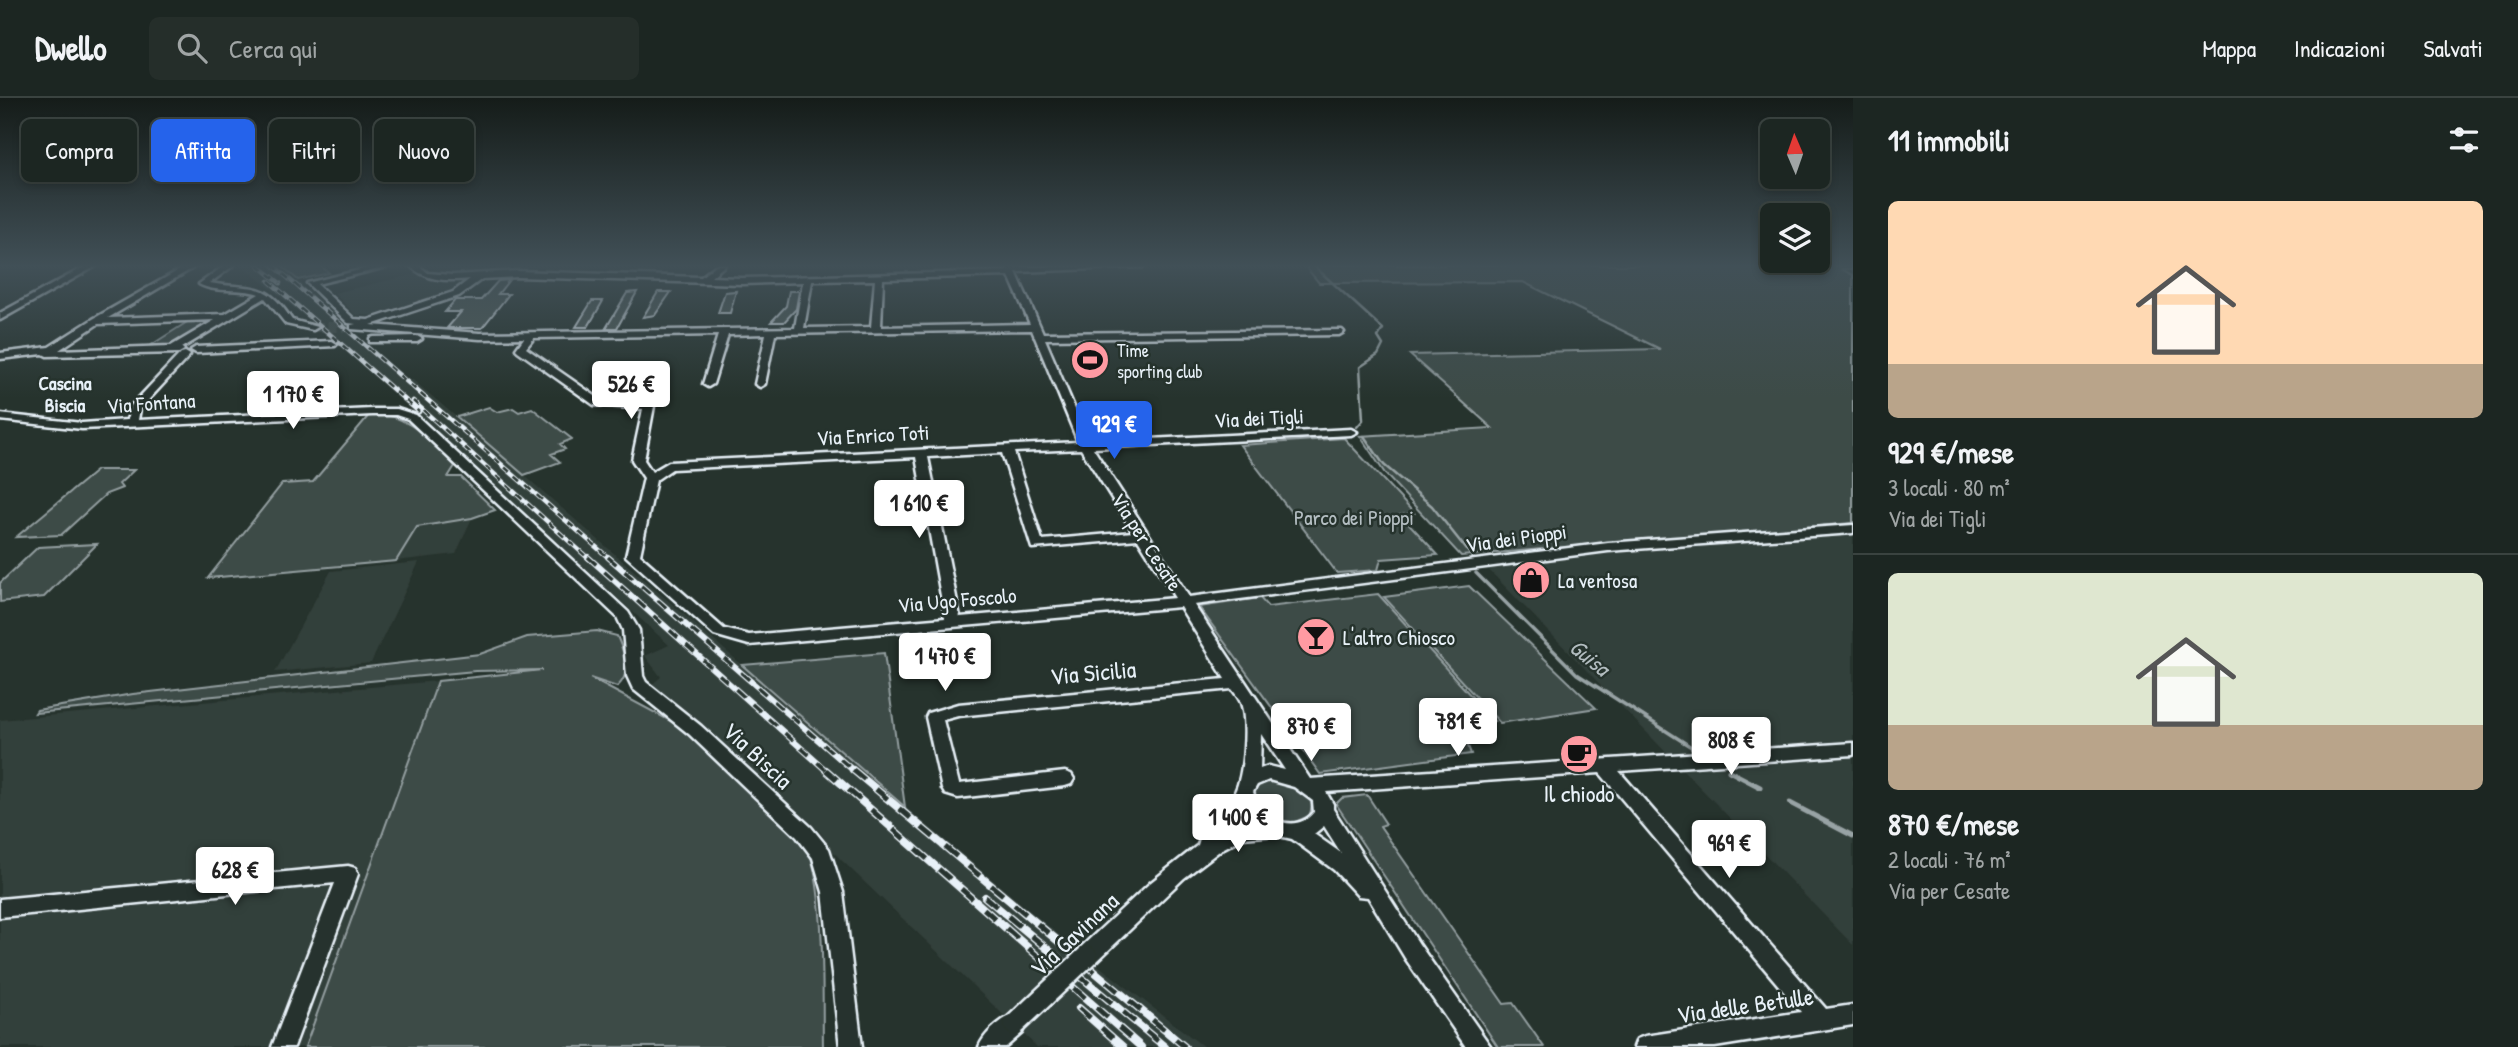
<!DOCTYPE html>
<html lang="it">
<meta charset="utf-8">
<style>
:root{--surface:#1c2622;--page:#252e2a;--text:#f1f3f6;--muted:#a0a5a5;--line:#3a4340;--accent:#2563eb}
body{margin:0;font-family:"Patrick Hand",sans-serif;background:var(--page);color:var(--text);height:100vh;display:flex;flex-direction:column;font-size:26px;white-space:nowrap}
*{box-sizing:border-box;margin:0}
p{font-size:23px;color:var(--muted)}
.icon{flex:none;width:38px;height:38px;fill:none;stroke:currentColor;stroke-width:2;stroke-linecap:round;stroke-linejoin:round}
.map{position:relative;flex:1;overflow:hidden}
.side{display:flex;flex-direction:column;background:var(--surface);width:665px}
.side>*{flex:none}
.banner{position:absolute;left:21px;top:21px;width:665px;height:63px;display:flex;gap:14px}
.needle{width:46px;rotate:358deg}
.buttons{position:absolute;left:1760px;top:21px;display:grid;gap:14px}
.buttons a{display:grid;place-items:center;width:70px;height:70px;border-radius:10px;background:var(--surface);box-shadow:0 4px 10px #0003,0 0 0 2px var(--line);font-size:35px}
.price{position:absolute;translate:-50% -60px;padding:0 16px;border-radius:7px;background:#fff;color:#222;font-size:23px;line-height:46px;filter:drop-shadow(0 2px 4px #0008)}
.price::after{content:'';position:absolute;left:50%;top:42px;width:21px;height:16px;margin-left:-10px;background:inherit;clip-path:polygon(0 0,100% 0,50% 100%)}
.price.on{background:var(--accent);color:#fff}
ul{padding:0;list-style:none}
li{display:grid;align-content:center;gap:14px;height:371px;padding:0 35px}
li+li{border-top:2px solid var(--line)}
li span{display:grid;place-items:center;height:217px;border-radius:10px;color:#555}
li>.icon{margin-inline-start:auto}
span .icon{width:126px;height:126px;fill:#fffc;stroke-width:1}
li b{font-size:30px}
h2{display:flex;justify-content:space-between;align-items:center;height:84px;padding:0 35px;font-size:30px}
.chip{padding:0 24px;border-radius:10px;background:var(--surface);box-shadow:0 4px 10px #0003,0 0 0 2px var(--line);font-size:24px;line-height:63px}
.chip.on{background:var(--accent);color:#fff}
header{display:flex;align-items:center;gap:42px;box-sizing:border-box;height:98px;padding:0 35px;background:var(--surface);border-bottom:2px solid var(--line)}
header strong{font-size:33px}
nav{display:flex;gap:38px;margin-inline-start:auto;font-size:24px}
.search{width:490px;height:63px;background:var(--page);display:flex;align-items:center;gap:18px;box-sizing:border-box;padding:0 24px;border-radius:10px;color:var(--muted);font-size:26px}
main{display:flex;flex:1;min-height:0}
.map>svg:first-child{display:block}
</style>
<header>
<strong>Dwello</strong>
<div class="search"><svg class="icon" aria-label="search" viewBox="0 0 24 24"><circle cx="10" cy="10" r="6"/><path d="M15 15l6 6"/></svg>Cerca qui</div>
<nav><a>Mappa</a><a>Indicazioni</a><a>Salvati</a></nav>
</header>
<main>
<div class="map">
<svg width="1853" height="949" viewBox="0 0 1853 949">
<rect width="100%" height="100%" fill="#26332d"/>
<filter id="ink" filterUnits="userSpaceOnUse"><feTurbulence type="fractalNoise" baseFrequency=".0143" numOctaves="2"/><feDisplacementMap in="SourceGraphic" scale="14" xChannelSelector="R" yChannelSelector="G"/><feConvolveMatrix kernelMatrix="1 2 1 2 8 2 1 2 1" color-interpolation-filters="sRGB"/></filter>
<g filter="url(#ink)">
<path fill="#333f3a" d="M241,167h39l68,59h10l-6,6 31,29 25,21h5l111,95 381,332 150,125 149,115h-167l-204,-195 -13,-20 -129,-118 -40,-29 10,-8 -16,-21 24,-11 -328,-299 -22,-16h-9l5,-5 -10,-1 5,-3z
M444,167h94l-6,7 -83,4 -21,-5z
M416,176l21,6h28l-13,12 -74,24 -23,-1 -21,-22z
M472,420l-16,36 -60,7 21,-34z
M1853,434v413l-366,-377 140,-17z
M419,464l-48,101 -96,9 56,-101z
M438,583l-133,366h-305v-327z"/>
<path fill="#3e4b47" stroke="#939ea0" stroke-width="2" d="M320,167l9,8 -31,7 -16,-14z
M1304,167h549v4h-12l12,6v248l-392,33 -75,-81 -26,-39 132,-8 -82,-73 250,-6 -137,-67 -204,1z
M192,221l21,1 -42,25 -23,2z
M489,309l8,5 16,-4 6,4 13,-4 40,31 -12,5 5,5 -14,5 9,8 -36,13 -67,-58z
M370,316c39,-2 59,27 85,52l-7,11h13l34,33 -23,8 -55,9 -21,34 -188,17 74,-94 31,-2z
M1344,340l70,75 -13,2 37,40 -57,4 -3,11 -41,3 -97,-128z
M97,372h37l-15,14 3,4 -16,6 -45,41 -45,2z
M97,446l-53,53 -44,5v-19l38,-36z
M1469,488l127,122 -96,15 -116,-126z
M1378,496l116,127 -32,9 9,24 -151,20 -121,-167 61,-9 8,9z
M597,533l20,5c8,19 16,36 0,51l-27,-9 90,48 127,121c19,39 15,152 16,200h-518l133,-366 104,-11 -67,1 -440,42 2,-3 96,-16 347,-40 47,-17z
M884,555l21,154 -163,-142z
M1266,682c19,0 55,10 43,36l-14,6c-22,0 -33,-8 -42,-27l7,-12z
M1367,697l19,29 -6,2 124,178 9,-1 31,44h-46l-162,-243 6,-6z"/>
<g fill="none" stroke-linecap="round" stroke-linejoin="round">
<path stroke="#98a3a5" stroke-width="2.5" d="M1313,167l70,64 -5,8 5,8 -5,10 -18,12 3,53 -6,7
M1364,338l20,29 48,41 42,53"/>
<path stroke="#98a3a5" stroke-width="3.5" d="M1476,475l101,101 119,76"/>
<path stroke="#98a3a5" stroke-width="5" d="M1729,673l31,16
M1790,705l63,33"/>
</g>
<path fill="#505c59" stroke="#e8f1f8" stroke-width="2" d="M509,182l-11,14h11l-27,34h-35l14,-16h-16l10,-12h26l17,-19z
M736,193l-6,22h-12l7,-21z
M789,193h10l-3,18 -12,13h-13l15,-16z
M637,194l-20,36h-11l21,-35z
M658,194h13l-16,23 -12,2z
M592,203h11l-15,26h-12z"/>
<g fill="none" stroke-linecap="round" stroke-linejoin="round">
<path stroke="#43504b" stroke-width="10" stroke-dasharray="10 4.5" stroke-linecap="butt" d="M313,229h41"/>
<defs>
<path id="minor" d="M88,167h10l-98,55v-7z
M188,167h10l-90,53 117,-4 34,-20c-19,-7 -42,0 -60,-10l26,-19h9l-24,18c43,8 54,-5 82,37l26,7 -5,3 -27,-6 -21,-26 -83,50 2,2 -5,3 -132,3 -4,-2 -43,5v-6l49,-6 44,-28zM215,222l-44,26 -112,4 39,-26z
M380,167h15l-78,19 37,35 14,1 85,-28 17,-13c-23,2 -43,3 -61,-14h9l10,8 25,2 65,-4 183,6 15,-12h9l-14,12 31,1 265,-7 -1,-4 2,-2 6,2 133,-2 -4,2 -127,5 27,61 299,-3 2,2 -5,3 -294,4 44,103 262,-13 6,3 -6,3 -258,13 96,149 419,-54 245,-18v8l-245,18 -414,54 116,174 543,-36v12l-234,16 207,238 27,-4v20l-138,22h-81l3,-8 8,-3 156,-24 -201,-239 -274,19 7,12v5l86,135 72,103h-25l-61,-89 -37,-61 -10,-1 -24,-26 -42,-31 -17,-4 -32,3 -21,11 -38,29 -89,85 -8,2 -8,-2 -3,-7 3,-7 71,-66 48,-38 2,-6 36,-43 -1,-4c9,-18 13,-70 6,-89 -2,-5 -6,-10 -9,-14l-274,27 -15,4 16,64 106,-12 6,2 3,5 -3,5 -6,2 -107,12 -13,-4 -3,-5 -16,-72 2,-4 30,-9 267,-25 -45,-72 -431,38 -35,-10 -88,-79 18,-78 -12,-18 11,-51 -49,-4 -76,-54 -2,-2 8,-11 -44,1 -129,-10v-4l5,-1 -8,-1 -41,-40zM1009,178l21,48 -149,3 2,-48zM518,179l224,7 61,-2 -8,46 -315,5 -109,-8 88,-29 23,-17zM875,182l-4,47 -67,1 8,-47zM1032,232l46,112 -409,20 -17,10 -8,-12 10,-54 -1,-2 -52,-4 -75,-52 8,-10 184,-3 -15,49 5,3 5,-3 15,-49 38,-1 -11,50 5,3 5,-3 10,-50zM1081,351l52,83 -91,8 -28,-88zM1002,355l30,95 106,-9 37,59 -215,19 -32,-160zM916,359l29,161 -196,17 -25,-6 -84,-74 16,-75 16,-11zM1261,636l24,36 -17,-4 -8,3zM1269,682l25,7 19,14 1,11c-19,24 -54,7 -61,-20l4,-7zM1243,715l8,9 -19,4zM1324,728l17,27 -27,-19z
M373,239l44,-1 5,3 -5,3h-47v-4z
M332,243l5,3 -2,2 -139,7 -5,-3 5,-3z
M185,254l5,3 -50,54 -2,11 234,-11h25l19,6 212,197 11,18 4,46 3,6 55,44 110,101 18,22 14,43 19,155h-22l-17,-155 -10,-34 -16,-21 -108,-103 -56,-45 -6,-13 -4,-46 -6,-13 -209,-198 -12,-4h-24l-290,14 -82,-9v-6l82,9 45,-3 4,-14 50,-53z
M348,768l7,2 3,6 -64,173h-22l63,-164 -335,34v-18z
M1014,916l8,3 3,8 -3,8 -16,14h-27c5,-13 21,-27 35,-33z"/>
</defs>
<use href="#minor" stroke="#e8f1f8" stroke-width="5"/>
<use href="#minor" fill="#26332d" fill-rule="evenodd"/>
<defs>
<path id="rail-far2" d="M258,167l22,18
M273,167l337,294
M269,183l150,131
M413,303l176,158"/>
<path id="rail-far1" d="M588,459l240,215
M608,459l247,215"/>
<path id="rail" d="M826,672l315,277
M853,672l332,277
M985,799l180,150
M1079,910l44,39"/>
</defs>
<use href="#rail-far2" stroke="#e8f1f8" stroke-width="4.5"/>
<use href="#rail-far1" stroke="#e8f1f8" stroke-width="6"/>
<use href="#rail" stroke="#e8f1f8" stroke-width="8"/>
<use href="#rail-far2" stroke="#26332d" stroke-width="2.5" stroke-dasharray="7" stroke-linecap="butt"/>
<use href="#rail-far1" stroke="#26332d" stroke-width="3.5" stroke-dasharray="11" stroke-linecap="butt"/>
<use href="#rail" stroke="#26332d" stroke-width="5" stroke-dasharray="15" stroke-linecap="butt"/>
<defs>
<path id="minor-bridge" d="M1014,927l73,-69"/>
</defs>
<use href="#minor-bridge" stroke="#e8f1f8" stroke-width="25" stroke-linecap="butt"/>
<use href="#minor-bridge" stroke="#26332d" stroke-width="20"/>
</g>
</g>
<linearGradient id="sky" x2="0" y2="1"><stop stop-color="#151c19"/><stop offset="0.56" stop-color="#415057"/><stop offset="1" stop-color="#415057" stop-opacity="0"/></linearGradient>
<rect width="1853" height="300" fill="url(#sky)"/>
<defs>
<symbol id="stadium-disc" viewBox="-11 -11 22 22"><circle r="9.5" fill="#ff9aa2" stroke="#26332d"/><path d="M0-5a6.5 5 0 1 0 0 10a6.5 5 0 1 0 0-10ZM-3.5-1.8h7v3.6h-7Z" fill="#111"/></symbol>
<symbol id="shop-disc" viewBox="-11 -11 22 22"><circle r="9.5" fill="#ff9aa2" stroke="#26332d"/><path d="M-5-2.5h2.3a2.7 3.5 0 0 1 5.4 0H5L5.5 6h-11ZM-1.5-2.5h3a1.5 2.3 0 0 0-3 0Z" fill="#111"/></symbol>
<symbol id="bar-disc" viewBox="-11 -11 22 22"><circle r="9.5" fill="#ff9aa2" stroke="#26332d"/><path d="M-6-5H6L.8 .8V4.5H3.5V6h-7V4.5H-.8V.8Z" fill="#111"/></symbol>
<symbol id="cafe-disc" viewBox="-11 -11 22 22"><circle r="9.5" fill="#ff9aa2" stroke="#26332d"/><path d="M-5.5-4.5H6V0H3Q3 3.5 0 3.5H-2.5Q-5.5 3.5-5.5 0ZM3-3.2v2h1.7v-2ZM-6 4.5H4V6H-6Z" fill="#111"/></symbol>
</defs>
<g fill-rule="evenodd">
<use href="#stadium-disc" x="1068" y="240" width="44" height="44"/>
<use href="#shop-disc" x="1509" y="460" width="44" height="44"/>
<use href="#bar-disc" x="1294" y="517" width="44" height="44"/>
<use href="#cafe-disc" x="1557" y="634" width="44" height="44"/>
</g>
<g text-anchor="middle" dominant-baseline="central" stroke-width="5" stroke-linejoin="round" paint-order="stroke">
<g font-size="18" fill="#e8f1f8" stroke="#26332d" text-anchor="start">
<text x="1117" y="252">Time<tspan x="1117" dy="21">sporting club</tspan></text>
</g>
<g font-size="19" font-weight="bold" fill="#e8f1f8" stroke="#26332d">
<text x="65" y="285">Cascina<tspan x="65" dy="22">Biscia</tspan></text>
</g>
<g font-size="21" fill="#e8f1f8" stroke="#26332d">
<text transform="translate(151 305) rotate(-4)">Via Fontana</text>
<text transform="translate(1259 320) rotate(-3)">Via dei Tigli</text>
<text transform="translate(873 337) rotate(-3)">Via Enrico Toti</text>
<text transform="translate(1516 440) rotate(-8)">Via dei Pioppi</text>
<text transform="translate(1147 444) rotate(57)">Via per Cesate</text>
<text transform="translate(957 502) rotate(-5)">Via Ugo Foscolo</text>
</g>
<g font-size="21" fill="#b5bfc3" stroke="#26332d">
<text x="1354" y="419">Parco dei Pioppi</text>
</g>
<g font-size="21" fill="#e8f1f8" stroke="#26332d" text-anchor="start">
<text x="1558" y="482">La ventosa</text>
<text x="1343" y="539">L'altro Chiosco</text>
</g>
<g font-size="23" font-style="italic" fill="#b3bdc0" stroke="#26332d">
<text transform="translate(1590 559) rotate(39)">Guisa</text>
</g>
<g font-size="24" fill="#e8f1f8" stroke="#26332d">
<text transform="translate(1093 574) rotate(-5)">Via Sicilia</text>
<text transform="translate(758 657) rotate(43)">Via Biscia</text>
<text transform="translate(1074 836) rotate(-43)">Via Gavinana</text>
<text transform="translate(1745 907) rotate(-8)">Via delle Betulle</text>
</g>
<g font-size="24" fill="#e8f1f8" stroke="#26332d">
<text x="1579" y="695">Il chiodo</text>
</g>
</g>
</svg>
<div class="buttons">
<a><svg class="needle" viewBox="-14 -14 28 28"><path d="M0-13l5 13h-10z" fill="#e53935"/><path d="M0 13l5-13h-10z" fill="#a0a5a5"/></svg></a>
<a><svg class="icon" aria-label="layers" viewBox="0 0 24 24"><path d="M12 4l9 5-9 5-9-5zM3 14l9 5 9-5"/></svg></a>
</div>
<b class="price" style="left:631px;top:323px">526 €</b>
<b class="price" style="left:293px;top:333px">1 170 €</b>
<b class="price on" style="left:1114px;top:363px">929 €</b>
<b class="price" style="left:919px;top:442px">1 610 €</b>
<b class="price" style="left:945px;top:595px">1 470 €</b>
<b class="price" style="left:1458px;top:660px">781 €</b>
<b class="price" style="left:1311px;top:665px">870 €</b>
<b class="price" style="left:1731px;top:679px">808 €</b>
<b class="price" style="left:1238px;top:756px">1 400 €</b>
<b class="price" style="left:1729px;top:782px">969 €</b>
<b class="price" style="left:235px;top:809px">628 €</b>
<div class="banner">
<a class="chip">Compra</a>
<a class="chip on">Affitta</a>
<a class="chip">Filtri</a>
<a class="chip">Nuovo</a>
</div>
</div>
<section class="side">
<h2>11 immobili<svg class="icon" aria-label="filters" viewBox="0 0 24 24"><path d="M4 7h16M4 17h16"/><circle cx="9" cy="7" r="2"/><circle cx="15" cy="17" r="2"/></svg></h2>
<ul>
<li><span style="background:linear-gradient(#ffd9b3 75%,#b9a48a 0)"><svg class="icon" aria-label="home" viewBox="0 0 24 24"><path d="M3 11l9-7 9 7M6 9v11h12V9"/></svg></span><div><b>929 €/mese</b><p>3 locali · 80 m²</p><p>Via dei Tigli</p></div></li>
<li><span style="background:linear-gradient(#dfe7d0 70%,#b9a48a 0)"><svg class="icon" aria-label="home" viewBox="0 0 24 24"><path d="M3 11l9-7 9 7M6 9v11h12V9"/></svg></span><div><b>870 €/mese</b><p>2 locali · 76 m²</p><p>Via per Cesate</p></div></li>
</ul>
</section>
</main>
